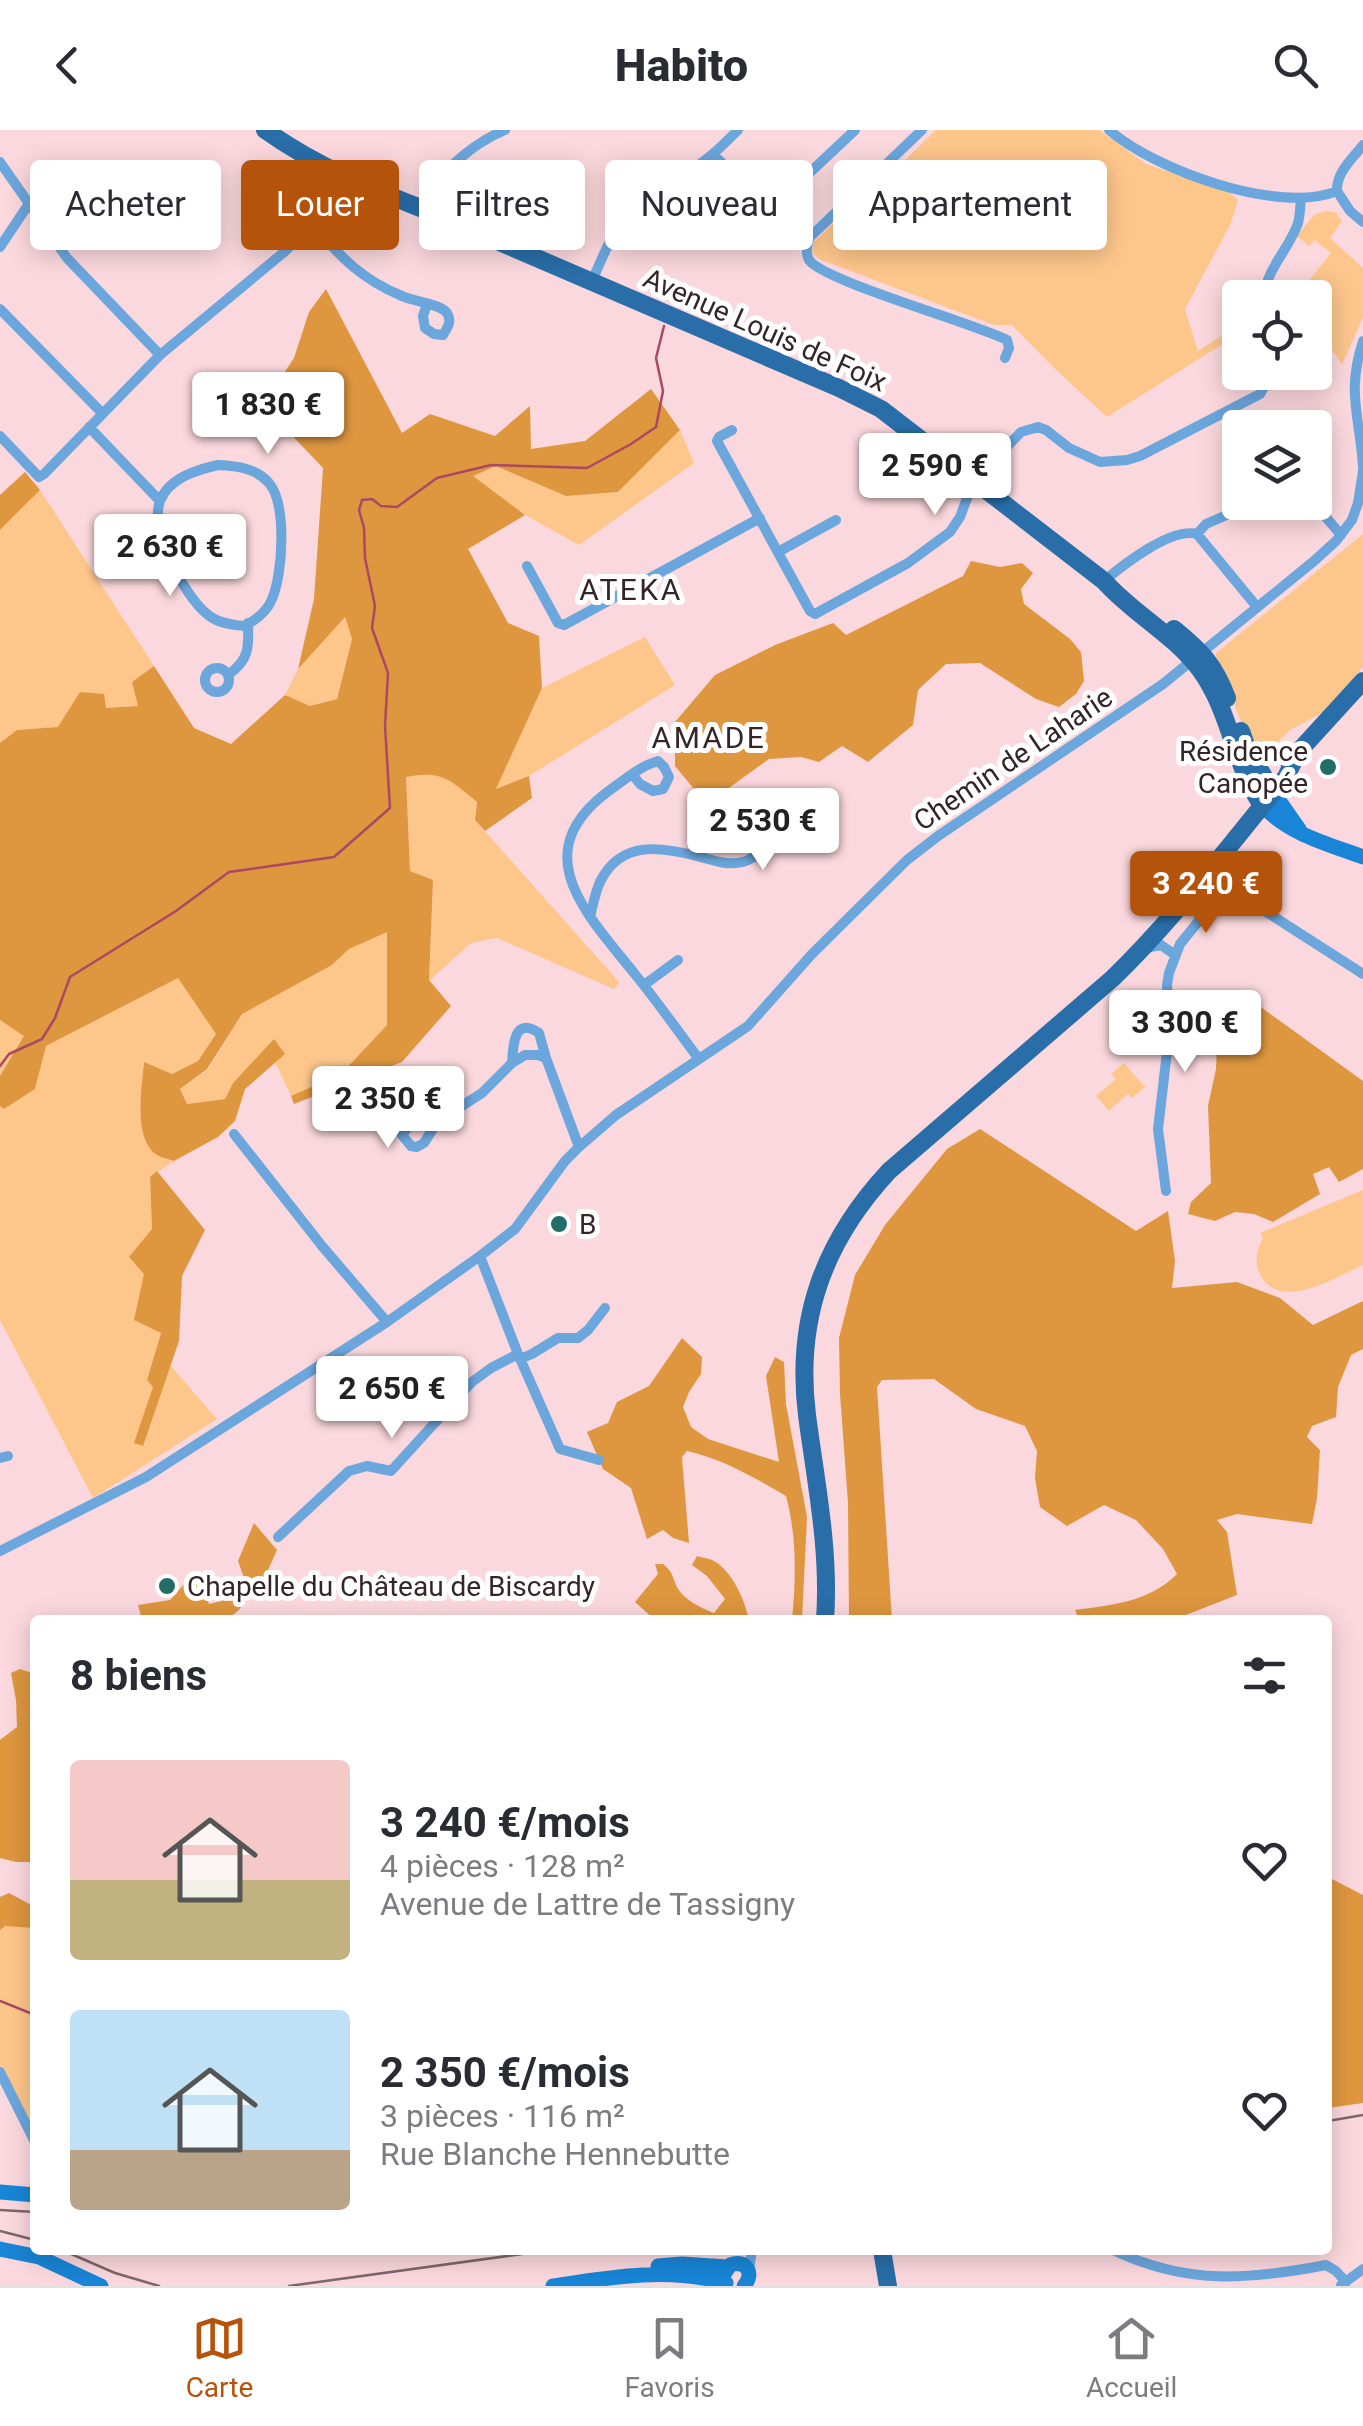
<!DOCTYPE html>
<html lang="fr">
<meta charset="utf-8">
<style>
:root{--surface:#fff;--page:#f2f2f3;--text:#2b2b33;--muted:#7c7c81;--line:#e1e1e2;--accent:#b45309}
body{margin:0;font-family:Roboto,sans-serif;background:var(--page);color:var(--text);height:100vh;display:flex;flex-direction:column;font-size:38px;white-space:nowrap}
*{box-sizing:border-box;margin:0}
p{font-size:32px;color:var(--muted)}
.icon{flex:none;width:55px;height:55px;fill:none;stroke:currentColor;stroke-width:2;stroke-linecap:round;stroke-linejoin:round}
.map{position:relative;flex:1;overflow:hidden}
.side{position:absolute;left:30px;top:1485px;width:1302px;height:640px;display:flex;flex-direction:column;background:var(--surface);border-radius:10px;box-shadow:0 5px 25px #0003}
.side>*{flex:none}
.hud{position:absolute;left:30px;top:30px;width:1305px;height:90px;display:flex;gap:20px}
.fabs{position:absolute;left:1222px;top:150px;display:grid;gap:20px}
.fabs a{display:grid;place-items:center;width:110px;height:110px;border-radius:10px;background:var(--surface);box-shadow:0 5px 25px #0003;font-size:50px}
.price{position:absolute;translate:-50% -85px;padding:0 22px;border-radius:10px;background:#fff;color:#222;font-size:32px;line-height:65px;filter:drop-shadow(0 2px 5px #0008)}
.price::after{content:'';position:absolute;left:50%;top:60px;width:30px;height:22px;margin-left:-15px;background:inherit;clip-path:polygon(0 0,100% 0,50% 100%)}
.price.selected{background:var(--accent);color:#fff}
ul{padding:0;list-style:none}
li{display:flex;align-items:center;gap:30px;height:250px;padding:0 40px}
li span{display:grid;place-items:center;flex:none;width:280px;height:200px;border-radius:10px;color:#555}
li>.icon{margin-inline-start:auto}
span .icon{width:120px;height:120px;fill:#fffc;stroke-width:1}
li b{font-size:42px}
h2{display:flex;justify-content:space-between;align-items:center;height:120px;padding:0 40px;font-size:42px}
.pill{padding:0 35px;border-radius:10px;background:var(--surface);box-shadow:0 5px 25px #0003;font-size:35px;line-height:90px}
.pill.selected{background:var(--accent);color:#fff}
header{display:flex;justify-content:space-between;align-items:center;height:130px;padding:0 40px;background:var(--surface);font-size:45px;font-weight:800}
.tabs{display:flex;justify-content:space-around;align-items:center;height:140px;border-top:2px solid var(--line);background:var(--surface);font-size:28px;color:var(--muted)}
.tabs a{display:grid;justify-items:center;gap:5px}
.tabs .selected{color:var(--accent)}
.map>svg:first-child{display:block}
</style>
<header><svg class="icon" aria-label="back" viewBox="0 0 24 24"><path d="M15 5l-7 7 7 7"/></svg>Habito<svg class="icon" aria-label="search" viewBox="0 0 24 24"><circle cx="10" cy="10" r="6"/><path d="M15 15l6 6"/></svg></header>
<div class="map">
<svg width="1363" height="2156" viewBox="0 0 1363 2156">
<rect width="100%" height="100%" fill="#fbd8dd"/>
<path fill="#fdc68b" d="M936,0h163l47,34 84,29 8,7 -8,25 -45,84 13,42 42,-27v9l-133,84 -53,-49 -42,-43h-18l-175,-66 -7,-7 2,-10 87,-83 3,2z
M1324,81l11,1 7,9 -12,17 33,30v49l-21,48 -27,-42v-25h-20l36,-45 -16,-13 -6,6 -12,-10 17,-21z
M680,300l14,33 -115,82 -54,-30 -53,-39 24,-10 70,30 52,-4z
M40,360l114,176 -22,16 7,24 -34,2 -47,19 -41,3 -17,13v-213z
M1363,404v133l-41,46 -32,17 -13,13 -18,10 -10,-11 -34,-88z
M344,486l8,23 -15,60 -27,7 -25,-11 13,-26z
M645,507l30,48 -146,91 -34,15 47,-103z
M431,643l19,7 27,22 -2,18 144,162 -5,7 -117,-51 -26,5 -42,38 4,-101 -23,-9 -4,-95z
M387,801v94l-46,49 -50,22 -16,-34 10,-8 -52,29 -8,16 -38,5 -7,-15 28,-20 34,-55 90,-49 17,-16z
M178,848l38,56 -18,27 -26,13 -29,-12 11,92 20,7 -24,16 2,52 -8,45 17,58 -14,48 6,7 -10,58 27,-80 47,54 -124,79 -93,-178v-214l4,3 31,-20 11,-43z
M0,890l25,16 -25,40z
M1124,933l21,24 -13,11 -4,-4 -19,17 -13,-15 20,-17 -5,-5z
M1363,1060v75c-27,12 -81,47 -102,11 -7,-12 -5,-26 2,-38l-3,-5z
M0,1783l21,6 14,9v207l-35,-69z"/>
<path fill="#de963f" d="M326,159l76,144 28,-19 65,22 35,-30 1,43 54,-8 66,-52 29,41 -62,62 -52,4 -70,-30 -23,10 52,39 -57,34 40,74 31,13 3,52 -46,101 33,-13 3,22 -47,33 -10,-11 2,-18c-27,-22 -35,-32 -71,-25l4,94 23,9 -4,100 22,26 -49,56 -108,42 -3,-8 50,-22 46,-49v-93l-38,17 -17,16 -90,49 -35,55 -27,20 7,15 38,-5 8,-16 41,-44 11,15 -40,35 -10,32 -17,16 -44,24c-8,-3 -17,-4 -22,-10 -18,-20 -10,-64 -8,-89l28,12 26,-13 18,-27 -38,-56 -132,68 -11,43 -31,20 -4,-3v-30l24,-40 -24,-16v-277l17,-13 41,-3 22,-35 24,2 2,14 32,-2 -6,-24 22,-16 40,62 37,16 54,-49 25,11 27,-7 15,-60 -7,-22 -47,52 16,-70 9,-131 -60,-63 31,-47 15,-46z
M25,342l15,18 -40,40v-35z
M971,431l29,6 22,-4 11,10 -12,16 3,15 46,35 11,13 3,29 -8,13 -17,13 -23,-8 -56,-36 -34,1 -28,26 -5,35 -45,37 -26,-16 -23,16 -18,-5 -32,2 -43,31 -27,5 -24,-29v-44l40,-47 60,-30 58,-22 13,12 117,-59z
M1223,866l21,1 14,8 105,76v88l-24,13 -10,-15 -16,7 7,20 -47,28 -19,-8 -19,-2 -20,9 -27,-7 3,-12 20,-19 -3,-77 8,-37 2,-51z
M980,999l156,102 32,-20 7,50 -3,27 65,-6 43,16 33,27 50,-24v48l-12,6 -13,32 -2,30 -24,9 -5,11 13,13 -3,48 -5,26 -75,-10 -20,6 10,12 10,63 -64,25h-94l-4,-10c37,-5 74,-8 102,-36l-14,-25 -27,-29 -32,-15 -37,21 -27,-19 -5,-29 2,-27 -12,-25 -49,-17 -42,-30 -52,1 -5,7 15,233h-43l-1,-117 -8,-109 -1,-56 16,-63 30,-50 62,-76z
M157,1041l48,59 -23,46 -3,65 -36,105 -9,-3 19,-56 -6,-7 14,-47 -27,-13 10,-46 -15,-17 23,-28 -2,-52z
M682,1208l20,19 -1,17 -12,18 -6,15 8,20 17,12 71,23 -13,-86 9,-19 9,5 2,42 21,113 -5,103h-10c4,-42 5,-83 -6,-124 -31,-18 -63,-37 -99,-45l-5,6 7,86 -16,-5 -10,-8 -16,9 -16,-51 -28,-19 -16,-37 21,-9 9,-21 32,-16z
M254,1393l23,27 -12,27 -27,34 -12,9h-84l-4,-15 32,-5 15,-17 16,-2 8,23 20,-5 14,-9 1,-12 -6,-17z
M697,1426c6,2 12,2 17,5 18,10 31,39 35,59h-94l-20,-18 23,-28 -3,-10h8c10,8 9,12 14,23 6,12 24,21 37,26l11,-14 -18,-23 -15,-11z
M20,1539l15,5v188h-19l-16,-4v-118l17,-13 -1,-27 -5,-27z
M1328,1747l35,18v208l-35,5z
M9,1763l26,14v21l-30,-2 -5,4v-33z"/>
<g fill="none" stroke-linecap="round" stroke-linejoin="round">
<path stroke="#aa4961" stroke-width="2.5" d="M0,936l9,-12 33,-15 13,-21 15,-41 106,-66 53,-39 105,-15 56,-49 -5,-82 3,-53 -16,-45 3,-22 -10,-48 -1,-30 -5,-18 3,-10 10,-1 9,7 16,1 40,-29 54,-13 96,3 44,-24 25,-17 7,-36 -7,-33 8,-32
M0,1871l35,14"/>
<path stroke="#6ba6dd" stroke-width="10" d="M922,0l-112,107c-3,8 -5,15 -1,23 14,21 165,63 198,80l2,8 -4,10
M1109,0c46,40 170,85 228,61
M713,24l53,53 5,2 84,-79
M0,32l67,96 93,97
M1337,61c-1,-18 15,-32 26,-46
M1337,61l13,20 13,11
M418,77c22,-33 51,-62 87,-77
M314,96c27,32 49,54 88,70 10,5 39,8 45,17 5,8 1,14 -4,22l-9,-1 -9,-6 -2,-12 4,-12
M0,117l28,-42
M591,153c16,-35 26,-67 58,-91 12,-9 29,-13 42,-22 18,-11 32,-25 47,-40
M1264,168c2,-30 25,-48 34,-75 2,-7 2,-16 3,-24
M0,179l102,104
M1363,211c-17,53 -3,74 0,126
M89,297l71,74
M732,300l-13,7 -2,4 93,170 5,3 93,-51 42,-31 10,-15 13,-35 48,-50 17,-5 8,3 23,18 31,14 27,-2 13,-4 120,-62 6,-11v-11
M0,306l39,41 5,-3 116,-119 123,-102 75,-69
M218,335c19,1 38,3 51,18 18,21 14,91 3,116 -5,13 -16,21 -28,27 -13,-1 -27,-3 -37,-12 -23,-19 -58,-83 -47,-113 9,-23 36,-31 58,-36z
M1313,372l28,33
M1197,404l60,73
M778,422l58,-32
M527,436l31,57 6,2 196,-107
M1104,451c19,-16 67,-54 93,-47l9,-10 50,-22
M205 550a12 12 0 1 1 24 0a12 12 0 1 1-24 0Z
M228,545c21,-15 21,-27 20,-52
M632,644l8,10 13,7 10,-2 6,-12 -5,-10 -6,-6c-20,6 -35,20 -52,32 -81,62 -17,123 28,180 23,28 43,57 65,86
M1221,729l3,16 12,19
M1176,765l26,22c11,-10 22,-22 38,-22l123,79
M590,787c3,-11 5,-26 11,-37 21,-40 60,-33 96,-24 14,4 31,10 46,6 14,-4 37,-26 50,-36l1,-11 -9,-7 -10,1 -5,9 10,18
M1145,818l16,-3 14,10
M644,855l34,-25
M512,933c1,-18 2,-47 27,-30l7,25
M437,992l-27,3 -8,10 9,11 6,1 7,-4 13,-21 45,-29 30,-30 13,-8h13l8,3 33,89
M234,1004l88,112 65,76
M1166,1061l-8,-62 11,-94 -2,-50 2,-12 11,-29 22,-27
M480,1126l38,98 42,95 39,11
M520,1229l12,-5 26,-16h20l10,-8 17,-22
M0,1328l8,-2
M278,1407l71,-66 18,-5 24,5 81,-89 19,-14 27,-14
M0,1421l146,-74 241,-155 93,-66 35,-27 50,-68 14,-14 37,-32 132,-89 64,-72 95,-94 31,-24 225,-152 151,-123 22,-20 16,-21 6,-17 5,-32
M0,1942l35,70
M1113,2120c73,35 136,30 213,15l10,6 10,11
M749,2140l3,-20
M1341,2155l22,-16"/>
<path stroke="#1885d6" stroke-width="15" d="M1273,662l26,37
M1262,675c26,29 66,39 101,52
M0,2062l35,3
M0,2119l39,8 62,29
M658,2136l24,-2 45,3
M724,2144l6,-9c16,-6 25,8 14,21
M553,2156c58,-9 115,-19 173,-3"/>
<path stroke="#296ea8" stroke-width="18" d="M265,0c48,34 99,56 153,77l421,181 42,21 223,172c29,33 71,54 97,90 29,40 33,94 61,134
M1174,499c27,22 40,35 53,69
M1241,601l6,17 26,44
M1289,632l74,-81
M825,1490c5,-70 -9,-136 -18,-205 -12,-96 17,-174 82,-244l224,-193c64,-62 116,-133 173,-201l10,-21
M882,2120l6,36"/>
<path stroke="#7e676a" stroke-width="2.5" d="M1328,1991l35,-6
M0,2080l35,2
M0,2101l35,9
M62,2120l53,23 44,13
M289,2156l262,-36"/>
</g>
<g fill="#226d67" stroke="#fff" stroke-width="4">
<circle cx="1328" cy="637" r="10"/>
<circle cx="559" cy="1094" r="10"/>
<circle cx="167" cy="1456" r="10"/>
</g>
<g text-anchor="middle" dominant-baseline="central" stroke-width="10" stroke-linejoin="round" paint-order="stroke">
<g font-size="28" fill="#362528" stroke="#fff">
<text transform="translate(765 200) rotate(24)">Avenue Louis de Foix</text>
<text transform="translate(1013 629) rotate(-34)">Chemin de Laharie</text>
</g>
<g font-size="28" fill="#362528" stroke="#fff" text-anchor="start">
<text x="1308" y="621" text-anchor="end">Résidence<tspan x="1308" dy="32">Canopée</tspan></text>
<text x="579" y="1094">B</text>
<text x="187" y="1456">Chapelle du Château de Biscardy</text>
</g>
<g font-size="30" letter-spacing="2.5" fill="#362528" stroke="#fff">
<text x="631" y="459">ATEKA</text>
<text x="709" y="607">AMADE</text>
</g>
</g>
</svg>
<div class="fabs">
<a><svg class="icon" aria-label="locate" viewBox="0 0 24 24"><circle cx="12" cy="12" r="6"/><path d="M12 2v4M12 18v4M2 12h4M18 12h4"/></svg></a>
<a><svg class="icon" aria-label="layers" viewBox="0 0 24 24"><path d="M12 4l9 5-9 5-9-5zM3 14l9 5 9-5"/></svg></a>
</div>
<b class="price" style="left:268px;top:327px">1 830 €</b>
<b class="price" style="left:935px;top:388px">2 590 €</b>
<b class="price" style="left:170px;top:469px">2 630 €</b>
<b class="price" style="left:763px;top:743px">2 530 €</b>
<b class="price selected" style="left:1206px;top:806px">3 240 €</b>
<b class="price" style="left:1185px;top:945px">3 300 €</b>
<b class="price" style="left:388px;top:1021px">2 350 €</b>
<b class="price" style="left:392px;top:1311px">2 650 €</b>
<div class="hud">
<a class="pill">Acheter</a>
<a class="pill selected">Louer</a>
<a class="pill">Filtres</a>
<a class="pill">Nouveau</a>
<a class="pill">Appartement</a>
</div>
<section class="side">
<h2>8 biens<svg class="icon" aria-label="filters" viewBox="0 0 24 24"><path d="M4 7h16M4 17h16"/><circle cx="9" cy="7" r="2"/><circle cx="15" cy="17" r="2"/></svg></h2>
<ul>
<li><span style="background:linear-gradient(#f6c9c9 60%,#c2b280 0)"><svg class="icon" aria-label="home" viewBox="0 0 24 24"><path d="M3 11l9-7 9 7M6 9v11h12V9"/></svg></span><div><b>3 240 €/mois</b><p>4 pièces · 128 m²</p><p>Avenue de Lattre de Tassigny</p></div><svg class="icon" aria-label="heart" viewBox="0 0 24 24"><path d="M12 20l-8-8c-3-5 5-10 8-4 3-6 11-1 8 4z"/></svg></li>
<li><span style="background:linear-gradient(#bfe0f5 70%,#b9a48a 0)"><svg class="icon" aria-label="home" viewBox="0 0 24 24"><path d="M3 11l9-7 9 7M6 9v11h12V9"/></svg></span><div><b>2 350 €/mois</b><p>3 pièces · 116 m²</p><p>Rue Blanche Hennebutte</p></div><svg class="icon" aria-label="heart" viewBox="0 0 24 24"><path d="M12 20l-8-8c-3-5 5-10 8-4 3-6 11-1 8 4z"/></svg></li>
</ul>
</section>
</div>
<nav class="tabs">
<a class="selected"><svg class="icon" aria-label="map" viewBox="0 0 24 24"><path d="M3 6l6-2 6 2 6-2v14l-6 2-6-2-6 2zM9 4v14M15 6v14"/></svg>Carte</a>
<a><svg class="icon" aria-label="saved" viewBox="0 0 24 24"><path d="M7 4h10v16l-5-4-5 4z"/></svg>Favoris</a>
<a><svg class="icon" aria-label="home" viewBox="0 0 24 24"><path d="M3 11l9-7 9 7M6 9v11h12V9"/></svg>Accueil</a>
</nav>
